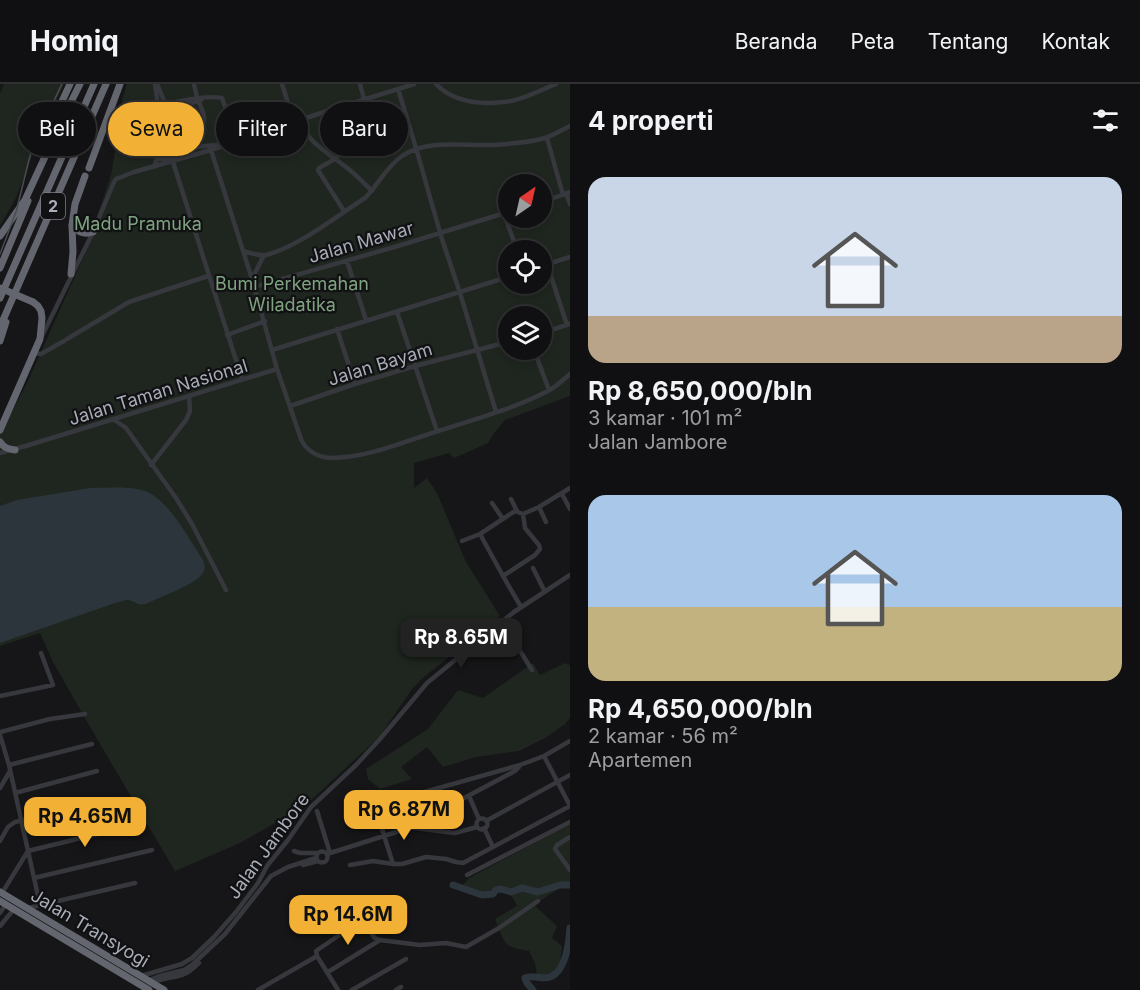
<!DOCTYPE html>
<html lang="id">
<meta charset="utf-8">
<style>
:root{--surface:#101012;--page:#1e1e20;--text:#f1f3f6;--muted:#9c9d9f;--line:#303032;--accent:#f2b134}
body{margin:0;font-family:Inter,sans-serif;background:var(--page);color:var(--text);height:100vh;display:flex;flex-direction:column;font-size:22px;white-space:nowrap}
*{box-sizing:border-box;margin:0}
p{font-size:20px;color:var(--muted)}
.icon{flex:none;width:33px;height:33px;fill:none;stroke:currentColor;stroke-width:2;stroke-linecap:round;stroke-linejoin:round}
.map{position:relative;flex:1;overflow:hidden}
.panel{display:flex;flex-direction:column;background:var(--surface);width:570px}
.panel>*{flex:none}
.hud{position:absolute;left:18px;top:18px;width:462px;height:54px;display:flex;gap:12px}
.needle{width:39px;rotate:34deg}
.controls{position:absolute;left:498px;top:90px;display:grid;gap:12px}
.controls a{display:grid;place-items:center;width:54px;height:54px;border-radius:50%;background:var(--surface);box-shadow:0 3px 9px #0003,0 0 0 2px var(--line);font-size:30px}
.price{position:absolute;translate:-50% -51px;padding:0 14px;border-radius:12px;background:var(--accent);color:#111;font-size:20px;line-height:39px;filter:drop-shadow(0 2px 3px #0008)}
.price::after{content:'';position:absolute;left:50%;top:36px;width:18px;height:14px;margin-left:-9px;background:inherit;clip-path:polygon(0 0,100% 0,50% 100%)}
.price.active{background:#222;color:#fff}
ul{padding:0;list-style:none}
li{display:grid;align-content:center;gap:12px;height:318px;padding:0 18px}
li span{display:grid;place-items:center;height:186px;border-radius:18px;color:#555}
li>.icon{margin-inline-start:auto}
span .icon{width:108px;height:108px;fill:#fffc;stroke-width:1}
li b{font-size:26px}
h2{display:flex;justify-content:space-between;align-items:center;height:72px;padding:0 18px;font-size:26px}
.pill{padding:0 21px;border-radius:27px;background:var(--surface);box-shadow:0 3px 9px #0003,0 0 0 2px var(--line);font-size:21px;line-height:54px}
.pill.active{background:var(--accent);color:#111}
header{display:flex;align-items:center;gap:36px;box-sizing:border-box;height:84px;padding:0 30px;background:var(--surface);border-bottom:2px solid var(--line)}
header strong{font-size:28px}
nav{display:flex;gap:33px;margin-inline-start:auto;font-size:21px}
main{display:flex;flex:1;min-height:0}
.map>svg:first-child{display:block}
</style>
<header>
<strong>Homiq</strong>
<nav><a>Beranda</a><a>Peta</a><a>Tentang</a><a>Kontak</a></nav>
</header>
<main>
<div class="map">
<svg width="570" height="906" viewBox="0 0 570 906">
<rect width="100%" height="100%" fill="#161618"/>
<path fill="#1e261f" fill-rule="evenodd" d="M4,0h60l-30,67 -18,47 -16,28v-132z
M127,0h443v312l-65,24 -11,13 -6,10 -34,15 -5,-5 -35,10v25l13,-10 10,15 29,69 34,54 -76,61 -12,12 -32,47 -75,70 -65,37 -65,28 -85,-144 -37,-65 -13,-29 -40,13v-211l27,-52 57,-127 27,-81 6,-34 4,-37zM508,100h34v34h-34zM508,166h34v34h-34zM508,232h34v34h-34z
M533,579l7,12 25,-12 5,2v53l-5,6 -20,14 -26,13 -43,6 -33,10 -16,-20 -26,20 11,12 -32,10 -12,-10 -2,-10 62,-40 30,-39 25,8z
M570,740v57l-36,24 23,21 -5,12 10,8 -2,19 -11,12 -12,-2 -2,-12 -6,-12c-28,-5 -23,-7 -34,-32l22,-13 -9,-17 -30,5 -15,-9 6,-7z"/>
<path fill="#2c353c" d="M90,404c17,0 35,-2 52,2 26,7 46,48 61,70 2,5 3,9 -1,14 -7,11 -43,23 -56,30 -8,2 -11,-3 -18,-4 -4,0 -9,2 -13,3l-115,40v-137l17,-6z"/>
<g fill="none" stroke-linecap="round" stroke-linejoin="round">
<path stroke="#2c353c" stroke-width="7" d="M453,801l29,10 11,-1 3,-4 5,-1 10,3 11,-4 16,4 22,-7h10
M533,906l-6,-7 -2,-5c8,-4 16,2 25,-1 16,-6 19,-34 20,-49"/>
<path stroke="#37383d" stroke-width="4.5" d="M155,0l3,22
M157,0l8,19
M282,0l12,38
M360,0l4,15
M436,0c19,20 49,21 75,17 15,-3 30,-11 45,-17
M398,5l18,59 25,88 19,57 36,119
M157 25a6 6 0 1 1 12 0a6 6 0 1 1-12 0Z
M167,20c16,-4 39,-9 55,-6l15,43
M169,26l32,-10
M169,29l1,10 4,14
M160,30c-10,1 -22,0 -30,6 -13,9 -3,29 11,27l58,-18c10,-12 3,-17 -1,-29 -2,-5 -3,-11 -4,-16
M299,36c9,24 33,35 52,51 7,6 14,13 21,20
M343,38c8,29 1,32 -24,46l-1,2 26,41
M547,54l16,57
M211,66l41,129 25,90 24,70c5,12 17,18 29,19 32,0 64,-12 93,-22 42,-14 86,-25 125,-45 8,-4 15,-11 22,-17
M173,78l69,217
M154,83l2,-6 3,-2h7l20,-6 10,-6 20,-2 20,-8
M566,109l4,11
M542,118l28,-10
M504,130l13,36
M243,167c7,2 16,5 23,4 32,-8 72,-40 99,-57 13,-13 21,-31 37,-42 26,-17 59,-10 89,-11 18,-1 37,-2 54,-7 9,-3 17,-8 25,-12
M347,177l19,59
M547,180l20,61
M542,182l28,-9
M252,195l12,-24
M254,203l144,-41 110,-34
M397,228l40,119
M337,245l18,55
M542,249l28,-9
M227,251l38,-14
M42,252l51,-104 21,-50 2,-3 18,-7 77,-22 110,-37 93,-29
M67,255l62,-37 79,-26
M272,266l236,-73
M534,266l15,40
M35,269l6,1 23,-13
M290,322l65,-22 60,-18 93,-24
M113,335l13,9 50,70 16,26 34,66
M29,361l248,-76
M0,369l29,-8
M151,381l35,-45 4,-9 -1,-15
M562,410l8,15
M511,415l6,12
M492,419l11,16
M539,423l7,15
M480,450l23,42 18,31
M462,457l18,-7 35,-23 8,3 16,-7 31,-19
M533,484l12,24
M503,492l32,-21 5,-6 -1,-4 -14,-17 -2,-14
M502,538l30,48
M0,612l53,-11 -12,-32
M0,648l50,-13 35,-5
M0,651l9,30 31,140
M544,672l26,50
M9,681l83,-21
M0,704l10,-17
M15,709l82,-22
M353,712l-1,21 1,3 6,1 19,-5
M469,712l10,23
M410,714l39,8 66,-35 4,-4
M317,727l13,42
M476.5 740a5.5 5.5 0 1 1 11 0a5.5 5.5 0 1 1-11 0Z
M486,737l84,-46
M484,744l9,19
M570,753l-13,8 -2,4 15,21
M0,757l8,-14 7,-5 105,-23
M294,767l6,2h17
M316.5 773a5.5 5.5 0 1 1 11 0a5.5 5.5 0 1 1-11 0Z
M327,770l82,-26h6l40,5 22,-6
M393,780l-16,-51 1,-4 3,-3 26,-9 113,-32 24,-9 26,-15
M303,781l15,-4
M350,781l23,-4 20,3h9l24,-7 20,2 10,3 7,1 107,-57
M467,791l103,-53
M34,794l118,-28
M2,809l26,-42 110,-27
M28,824l107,-25
M0,829l6,-9
M0,842l14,-17
M328,888l52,-32
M141,892l41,-12 10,-6 22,-21 22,-25 22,-29 9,-17 21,-26 23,-33 45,-42 24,-26 47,-56 87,-71 56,-37
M149,896l11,-4 24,-6 9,-6 32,-30 46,-58 17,-9 28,-9
M152,899c10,-5 20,-5 30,-8 7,-2 12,-7 17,-12
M258,906l59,-34
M338,906l-21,-34 -1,-5 41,-28h6l12,15 5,2 40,5 26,-2 20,4 33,-19 39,-27
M352,906l54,-31
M396,906l5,-3"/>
<path stroke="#63666e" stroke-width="7" d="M58,26l12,-26
M65,30l15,-30
M48,57l7,-25
M89,84l31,-84
M72,141c6,7 11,10 21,7
M0,152l25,-36 37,-80
M0,184l28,-67
M71,190l2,-22 -1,-27 3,-21 10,-28
M0,214l94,-214
M0,243l106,-243
M0,257l6,-19
M0,346l40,-91 2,-21 -1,-7 -3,-5 -5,-4
M0,358c4,6 8,7 15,8
M0,808l164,98
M0,817l149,89"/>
<path stroke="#4a4c52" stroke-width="1.5" d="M0,170l16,-42 15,-60 5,-14 26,-54"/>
<path stroke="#63666e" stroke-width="7" d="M0,204l33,14"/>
</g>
<g text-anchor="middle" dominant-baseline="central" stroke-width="4.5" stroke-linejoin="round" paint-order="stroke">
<rect fill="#111113" stroke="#7b7e86" stroke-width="1.5" x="41" y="109" width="24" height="26" rx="4.5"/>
<g font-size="16" font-weight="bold" fill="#a8adb8">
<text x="53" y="122">2</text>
</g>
<g font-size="18" fill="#7fa381" stroke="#111113">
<text x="138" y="139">Madu Pramuka</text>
<text x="292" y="199">Bumi Perkemahan<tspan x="292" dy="21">Wiladatika</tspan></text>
</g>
<g font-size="18" fill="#a8adb8" stroke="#111113">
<text transform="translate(361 158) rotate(-16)">Jalan Mawar</text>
<text transform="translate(380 280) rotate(-17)">Jalan Bayam</text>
<text transform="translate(158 308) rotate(-17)">Jalan Taman Nasional</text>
<text transform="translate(268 762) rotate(-54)">Jalan Jambore</text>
<text transform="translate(90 844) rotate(31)">Jalan Transyogi</text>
</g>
</g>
</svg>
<div class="controls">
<a><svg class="needle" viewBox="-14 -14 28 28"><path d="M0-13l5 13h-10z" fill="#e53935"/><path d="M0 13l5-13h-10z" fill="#9c9d9f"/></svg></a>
<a><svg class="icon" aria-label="locate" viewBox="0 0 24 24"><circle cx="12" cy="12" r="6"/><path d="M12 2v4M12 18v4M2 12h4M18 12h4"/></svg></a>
<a><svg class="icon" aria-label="layers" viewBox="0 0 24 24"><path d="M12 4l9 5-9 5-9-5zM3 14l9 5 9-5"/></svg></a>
</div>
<b class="price active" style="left:461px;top:585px">Rp 8.65M</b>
<b class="price" style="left:404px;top:757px">Rp 6.87M</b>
<b class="price" style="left:85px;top:764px">Rp 4.65M</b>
<b class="price" style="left:348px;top:862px">Rp 14.6M</b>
<div class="hud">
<a class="pill">Beli</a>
<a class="pill active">Sewa</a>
<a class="pill">Filter</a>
<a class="pill">Baru</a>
</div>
</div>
<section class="panel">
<h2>4 properti<svg class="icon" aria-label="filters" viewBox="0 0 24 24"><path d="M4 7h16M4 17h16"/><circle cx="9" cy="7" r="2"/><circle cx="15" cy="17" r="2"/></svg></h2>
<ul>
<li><span style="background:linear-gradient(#c9d6e8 75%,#b9a48a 0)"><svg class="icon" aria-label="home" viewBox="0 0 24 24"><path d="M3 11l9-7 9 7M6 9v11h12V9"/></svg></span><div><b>Rp 8,650,000/bln</b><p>3 kamar · 101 m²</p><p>Jalan Jambore</p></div></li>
<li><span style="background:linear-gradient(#a9c7e8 60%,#c2b280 0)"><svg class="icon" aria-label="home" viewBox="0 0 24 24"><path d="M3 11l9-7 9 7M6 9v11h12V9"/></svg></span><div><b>Rp 4,650,000/bln</b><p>2 kamar · 56 m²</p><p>Apartemen</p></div></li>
</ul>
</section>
</main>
